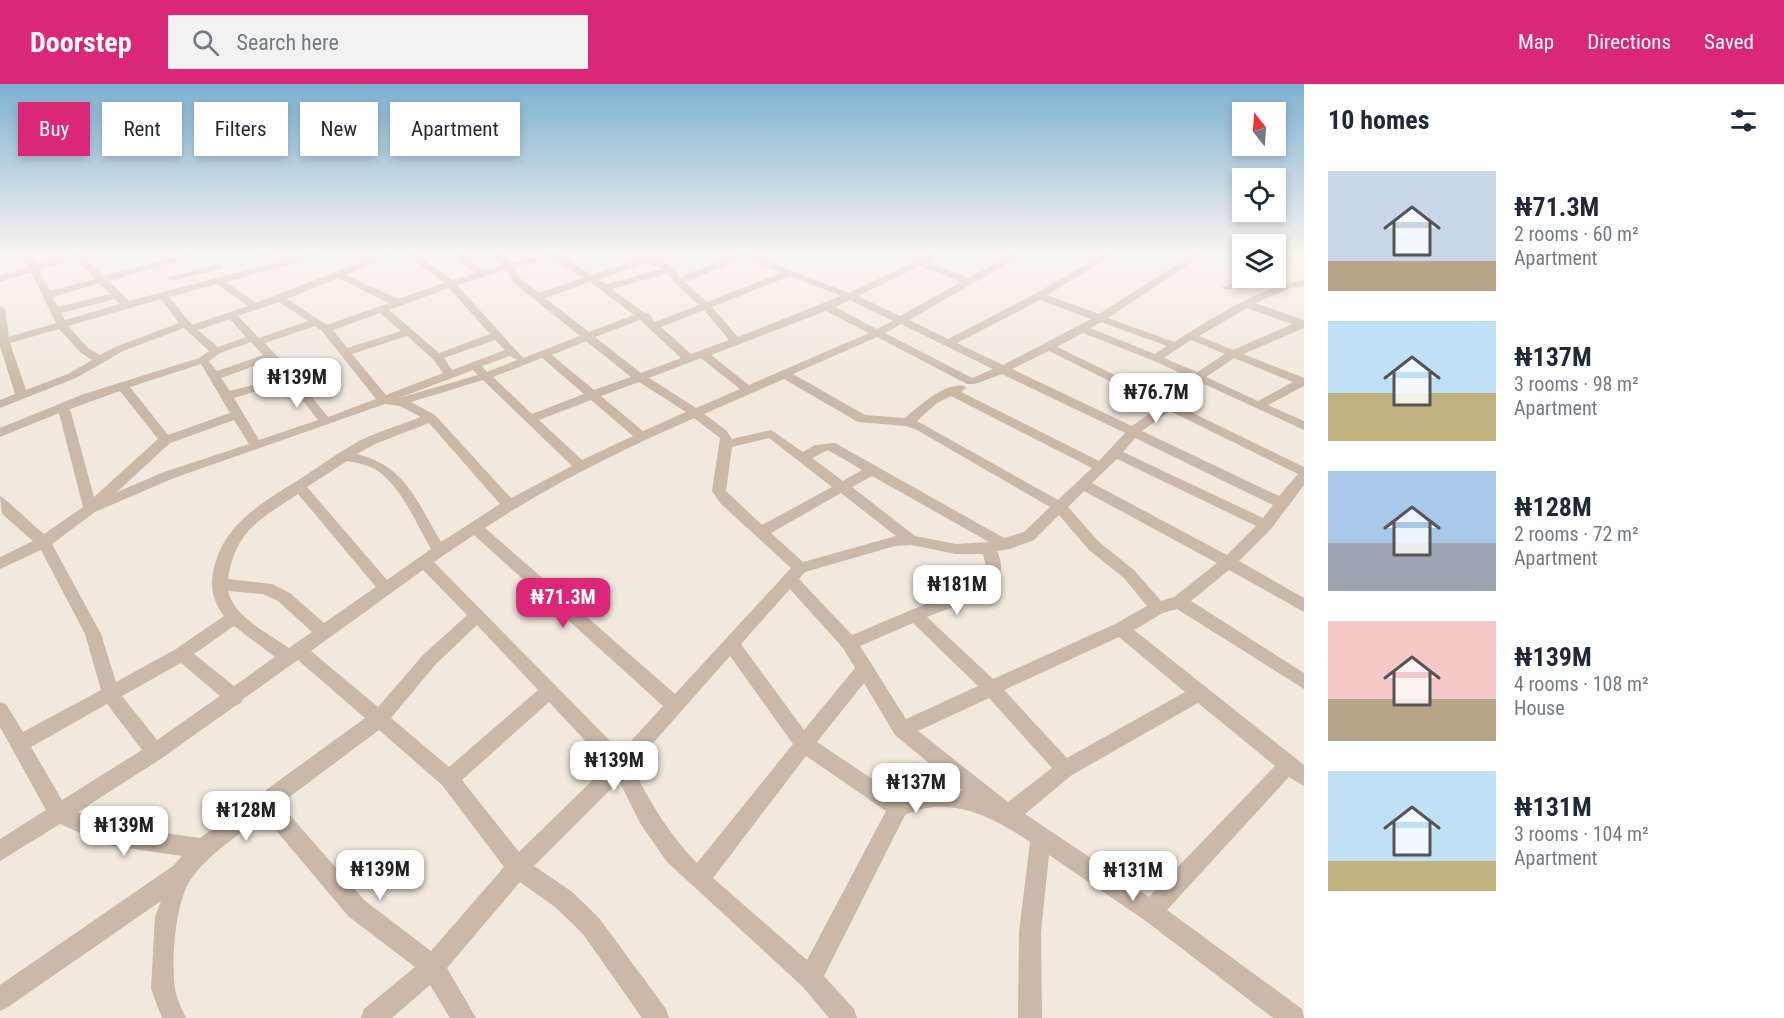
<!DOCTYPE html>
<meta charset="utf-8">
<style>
:root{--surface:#fff;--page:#f2f2f3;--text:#1f2937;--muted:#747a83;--accent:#db2777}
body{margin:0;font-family:"Roboto Condensed",sans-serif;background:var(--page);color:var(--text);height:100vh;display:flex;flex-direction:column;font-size:22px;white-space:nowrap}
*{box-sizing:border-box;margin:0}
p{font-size:20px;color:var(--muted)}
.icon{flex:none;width:33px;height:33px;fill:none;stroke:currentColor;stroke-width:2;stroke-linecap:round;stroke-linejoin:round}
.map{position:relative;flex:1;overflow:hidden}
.sheet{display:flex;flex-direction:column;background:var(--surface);width:480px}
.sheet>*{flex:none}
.hud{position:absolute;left:18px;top:18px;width:570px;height:54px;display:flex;gap:12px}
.needle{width:39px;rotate:343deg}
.buttons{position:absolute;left:1232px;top:18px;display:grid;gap:12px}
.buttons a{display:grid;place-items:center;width:54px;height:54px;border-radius:0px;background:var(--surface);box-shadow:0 3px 9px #0003;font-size:30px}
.price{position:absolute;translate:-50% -51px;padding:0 14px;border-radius:12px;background:#fff;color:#222;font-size:20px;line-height:39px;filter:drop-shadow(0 2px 3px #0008)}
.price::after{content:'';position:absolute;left:50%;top:36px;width:18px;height:14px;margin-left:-9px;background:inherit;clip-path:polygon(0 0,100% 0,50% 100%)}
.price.current{background:var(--accent);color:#fff}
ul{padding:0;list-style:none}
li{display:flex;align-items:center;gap:18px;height:150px;padding:0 24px}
li span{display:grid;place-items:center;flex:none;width:168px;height:120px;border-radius:0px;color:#555}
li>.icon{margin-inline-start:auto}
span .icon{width:72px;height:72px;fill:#fffc;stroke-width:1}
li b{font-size:26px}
h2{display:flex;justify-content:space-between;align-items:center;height:72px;padding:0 24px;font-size:26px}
.tag{padding:0 21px;border-radius:0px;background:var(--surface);box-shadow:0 3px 9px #0003;font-size:21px;line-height:54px}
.tag.current{background:var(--accent);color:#fff}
header{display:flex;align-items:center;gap:36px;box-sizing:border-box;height:84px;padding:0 30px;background:var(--accent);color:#fff}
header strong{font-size:28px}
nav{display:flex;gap:33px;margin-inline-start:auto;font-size:21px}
.search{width:420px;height:54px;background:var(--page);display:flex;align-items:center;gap:15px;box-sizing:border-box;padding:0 21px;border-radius:0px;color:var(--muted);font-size:22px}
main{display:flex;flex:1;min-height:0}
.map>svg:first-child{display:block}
</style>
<header>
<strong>Doorstep</strong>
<div class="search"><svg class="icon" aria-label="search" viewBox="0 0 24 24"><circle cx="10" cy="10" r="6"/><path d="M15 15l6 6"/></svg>Search here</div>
<nav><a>Map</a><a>Directions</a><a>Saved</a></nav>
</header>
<main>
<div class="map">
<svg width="1304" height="934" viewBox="0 0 1304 934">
<rect width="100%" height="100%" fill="#f2e8dd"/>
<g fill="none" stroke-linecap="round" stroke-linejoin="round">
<path fill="#cab8a8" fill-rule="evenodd" d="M19,170h10l7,11 35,-11h14l-2,2 21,20 83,-22h15l-93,27 20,20 180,-47h16l-99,28 30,21 126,-49h13l-49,21 52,24 46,-16 -38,-29h11l35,26 24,-7 -23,-16 -1,-3h9l23,17 18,-5 -11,-12h10l10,9 33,-9h15l33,21 48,-16 -9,-5c18,0 40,7 49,23l56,-23h13l100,39 82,-39h12l-15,8 40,16 44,-24h12l-115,66 39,19 87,-45 57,-33 -17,-7 24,3 5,-3h11l-68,41 52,19 94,-60h11l-96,64 66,24c41,-25 83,-54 130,-62v6l-13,2 -36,15 49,17v8l-61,26 61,24v8l-36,19 36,16v9l-152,-70 -69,-27 -26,14 247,120v18l-33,44 -32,32 65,37v14l-75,-42 -38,31 113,72v16l-127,-80 -14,4 -29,17 170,135v21l-15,-9 -122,133 135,99 2,9h-31l-130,-99 -94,-64 -8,77 1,86h-24l1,-86 11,-90c-37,-25 -81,-48 -125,-27l-81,161 30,33 3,9h-28l-27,-32 -135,-124 -27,-39 -21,-42 -85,85 37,25 28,27 67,91 3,9h-27l-59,-84 -28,-27 -35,-25 -73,86 29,50h-26l-20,-33 -38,33h-31l3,-9 51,-42 -67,-51 -84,-100c-25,19 -55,37 -73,63 -16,23 -20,82 -16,109 1,10 7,21 11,30h-24l-11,-29 4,-72 6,-16 -153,106 -8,4v-26l173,-119 9,-10 -75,-11 -47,-21 -60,37v-22l46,-29 -46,-83v-25l6,2 17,28 78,-42 -16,-56 -44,-84 -41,19v-12l33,-16 -31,-27 -2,-18c4,1 37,33 44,38l39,-27 -24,-94 -59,24v-9l84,-34 115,-36 10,-7 -25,-23 -61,23 -47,27 -76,30v-8l15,-6 -15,-48v-40l5,3 4,28 47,-14 -25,-51 -31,10v-6l28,-9zM75,174l20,21 -45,12 -11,-21zM549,174l34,20 -44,15 -18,-14 -7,-11zM744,174l37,15 -74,29 -22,-20zM648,178l14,7 -56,15 -8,-4zM920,182l41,16 -61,34 -42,-20zM506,186l8,13 66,53 -57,22 -66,-73zM668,189l7,10 24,22 -44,17 -7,-9 -5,-1 -31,-23zM790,192l51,20 -103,41 -26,-30zM338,194l51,25 -62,22 -40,-26zM590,198l44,33 -45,17 -44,-34zM100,199l10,11 -52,13 -6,-10zM217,200l31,22 -56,19 -23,-28zM449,204l41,46 -51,19 -50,-43zM115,215l5,5 -55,16 -4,-7zM161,215l18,24 -64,24 -15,8 -12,-7 -20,-22zM850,216l43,21 -16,8 -42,-22zM1040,216l51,19 -88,46 -46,-22zM279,218l29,19 -49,17 -21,-22zM1247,224l45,16 -59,26 -34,-14zM704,226l25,30 -38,14 -30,-27zM826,227l43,22 -120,52 -38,-30zM380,229l21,18 -54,17 -14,-18zM230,235l16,18 -28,10 -20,-17zM640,236l41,38 -40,15 -46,-36zM1101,238l66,24 -12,8 -65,-26zM901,240l92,45 -21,9 -87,-45zM315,242l7,5 54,68 -48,18 -33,-41 -30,-33zM59,245l22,24 11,7 -24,14 -42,16 -16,-47zM407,252l26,23 10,14 -57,22 -34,-41zM877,253l90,47h8l27,-10 123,59 -26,28 -138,-69 5,-4 -2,-2c-19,-4 -45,20 -59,32l-40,-3 -72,-41zM495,256l10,10 -53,20 -8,-12zM1191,256l34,14 -28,18 -33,-14zM586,257l45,36 -37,13 -42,-35zM251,258l12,13 -46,16 -8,-10 11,-8zM1049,267l111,55 -28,20 -120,-57zM510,272l7,4 -30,12 -5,-6zM542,274l42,36 -52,20 -39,-37zM701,274l39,31 -44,19 -47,-30zM1234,274l59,24 -35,19 -52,-24zM269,277l14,16 -53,14 -9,-13zM201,280l29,49 -62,22 -38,-48zM473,286l5,5 -79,23zM784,295l74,43 48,4 11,4 133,77 -26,25 -20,6 -169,-95 -20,2 -12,7 -32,-22 -39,9 -6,-9 -22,-16zM483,296l89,86 -61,32 -76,-83 -24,-13zM288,298l30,38 -59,20 -25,-42zM639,298l47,30 -43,19 -42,-35zM120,307l38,48 -64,58 -24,-88zM951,312l141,72 -34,32 -141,-79 20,-18zM591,316l42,36 -51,24 -43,-40zM385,320l15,2 21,11c-18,7 -38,13 -56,21 -22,11 -42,26 -62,39 -39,25 -81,46 -90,96 -3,16 1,30 11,43l-48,33 -60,33 -15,-48 -49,-90 43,-32 79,-34zM1170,327l128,63 -19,22 -137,-65zM694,334l26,20 -8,53 9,13 70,64 -116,126 -190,-166c66,-44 137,-78 209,-110zM234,336l15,24 -85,28 -47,20 53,-49zM429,339l71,81 -59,38c-24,-40 -35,-76 -84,-88l18,-10zM769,354l63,49 -70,38 -36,-34 6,-44zM1135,354l138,67 -10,13 -140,-66zM828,366l34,20 -19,11 -31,-23zM1117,375l139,67 -29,29 -135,-72zM347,377c11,2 22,4 31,10 25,18 38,53 53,78l-44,31 -80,-93zM872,392l117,66 -33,2 -41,-8 -63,-49zM1084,407l133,72 -43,34 -13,4 -27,-31 -35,-28 -31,-35zM841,409l55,43 -93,26 -32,-29zM298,410l78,93 -52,36 -34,-30 -18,-9 -44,-5c7,-48 32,-60 70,-85zM1059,431l30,35 35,28 23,28 -32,18 -122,55 -66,-62c30,-13 90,-24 70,-66l13,-2 24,-9zM474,451l189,171 -42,46 -187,-190zM911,461l45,9h27l4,17 -7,10 -128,54 -53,-56 6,-7 90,-26zM423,486l44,45 -44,40 -45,52 -67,-56zM790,505l53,59 12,20 -51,62 -63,-86zM228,507l35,3 15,7 34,31 -23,16c-21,-15 -55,-31 -61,-57zM913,539l65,63 -72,33 -46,-73zM477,541l61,65 -89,77 -58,-49 44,-53zM234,542l41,31 -41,29 -40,-32zM1119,553l66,55 -118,66 -63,-68zM730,572l63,88 -96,119c-28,-28 -47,-61 -65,-96zM298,576l67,58 -165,120 -92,-13 -30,-13 84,-54 73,-52 6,-3 2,-4zM181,579l39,33 -63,44 -35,-44zM864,599l31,52 68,56 -34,-4 -30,10 -82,-55zM989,614l63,70 -44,34 -90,-71zM549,618l59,63 -89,87 -57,-72zM1198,619l77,63 -126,131 -124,-83 47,-39zM107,620l35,46 -80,50 -31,-53zM379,646l63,55 62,82 -73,84 -67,-51 -84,-96zM806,672l80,55 -79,149 -94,-82z
M260,170h16l-20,5v-4z
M1293,170l11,1 -29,16v-7z
M219,180l3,1v4l-51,12 -5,-3z
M1245,194h12l-28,12 -8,-2z"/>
</g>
<linearGradient id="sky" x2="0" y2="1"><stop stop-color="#7db1d1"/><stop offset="0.56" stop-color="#f9f5f0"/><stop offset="1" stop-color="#f9f5f0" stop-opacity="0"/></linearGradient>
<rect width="1304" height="301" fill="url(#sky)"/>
</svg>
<div class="buttons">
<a><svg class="needle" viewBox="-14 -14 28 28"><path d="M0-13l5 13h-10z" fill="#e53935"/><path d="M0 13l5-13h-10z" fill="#747a83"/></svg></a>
<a><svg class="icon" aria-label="locate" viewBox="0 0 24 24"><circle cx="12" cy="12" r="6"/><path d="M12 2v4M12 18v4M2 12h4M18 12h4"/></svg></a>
<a><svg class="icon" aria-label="layers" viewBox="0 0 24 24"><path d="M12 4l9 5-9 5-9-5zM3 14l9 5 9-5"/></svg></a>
</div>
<b class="price" style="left:297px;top:325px">₦139M</b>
<b class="price" style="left:1156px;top:340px">₦76.7M</b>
<b class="price" style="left:957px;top:532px">₦181M</b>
<b class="price current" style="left:563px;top:545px">₦71.3M</b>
<b class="price" style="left:614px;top:708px">₦139M</b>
<b class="price" style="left:916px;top:730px">₦137M</b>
<b class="price" style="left:246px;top:758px">₦128M</b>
<b class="price" style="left:124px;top:773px">₦139M</b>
<b class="price" style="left:380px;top:817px">₦139M</b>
<b class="price" style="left:1133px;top:818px">₦131M</b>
<div class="hud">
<a class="tag current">Buy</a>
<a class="tag">Rent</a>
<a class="tag">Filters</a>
<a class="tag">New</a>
<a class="tag">Apartment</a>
</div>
</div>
<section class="sheet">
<h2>10 homes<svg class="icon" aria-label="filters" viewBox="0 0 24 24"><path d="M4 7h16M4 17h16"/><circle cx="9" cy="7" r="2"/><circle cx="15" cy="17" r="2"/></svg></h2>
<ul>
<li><span style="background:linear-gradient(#c9d6e8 75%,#b9a48a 0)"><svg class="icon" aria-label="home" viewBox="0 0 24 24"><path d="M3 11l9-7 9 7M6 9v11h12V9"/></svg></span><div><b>₦71.3M</b><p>2 rooms · 60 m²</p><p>Apartment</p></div></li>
<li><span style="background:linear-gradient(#bfe0f5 60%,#c2b280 0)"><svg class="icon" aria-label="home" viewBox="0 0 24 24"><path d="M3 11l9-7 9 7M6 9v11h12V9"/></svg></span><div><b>₦137M</b><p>3 rooms · 98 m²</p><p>Apartment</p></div></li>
<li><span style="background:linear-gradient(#a9c7e8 60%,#9aa5b1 0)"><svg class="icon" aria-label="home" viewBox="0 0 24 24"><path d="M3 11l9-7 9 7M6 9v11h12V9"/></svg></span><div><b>₦128M</b><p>2 rooms · 72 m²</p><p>Apartment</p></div></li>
<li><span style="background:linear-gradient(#f6c9c9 65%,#b9a48a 0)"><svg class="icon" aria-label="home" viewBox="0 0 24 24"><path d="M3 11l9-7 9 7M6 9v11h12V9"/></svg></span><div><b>₦139M</b><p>4 rooms · 108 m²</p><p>House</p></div></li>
<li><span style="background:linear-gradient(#bfe0f5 75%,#c2b280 0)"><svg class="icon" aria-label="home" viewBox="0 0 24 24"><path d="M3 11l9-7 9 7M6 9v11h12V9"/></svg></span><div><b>₦131M</b><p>3 rooms · 104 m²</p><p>Apartment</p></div></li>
</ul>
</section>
</main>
